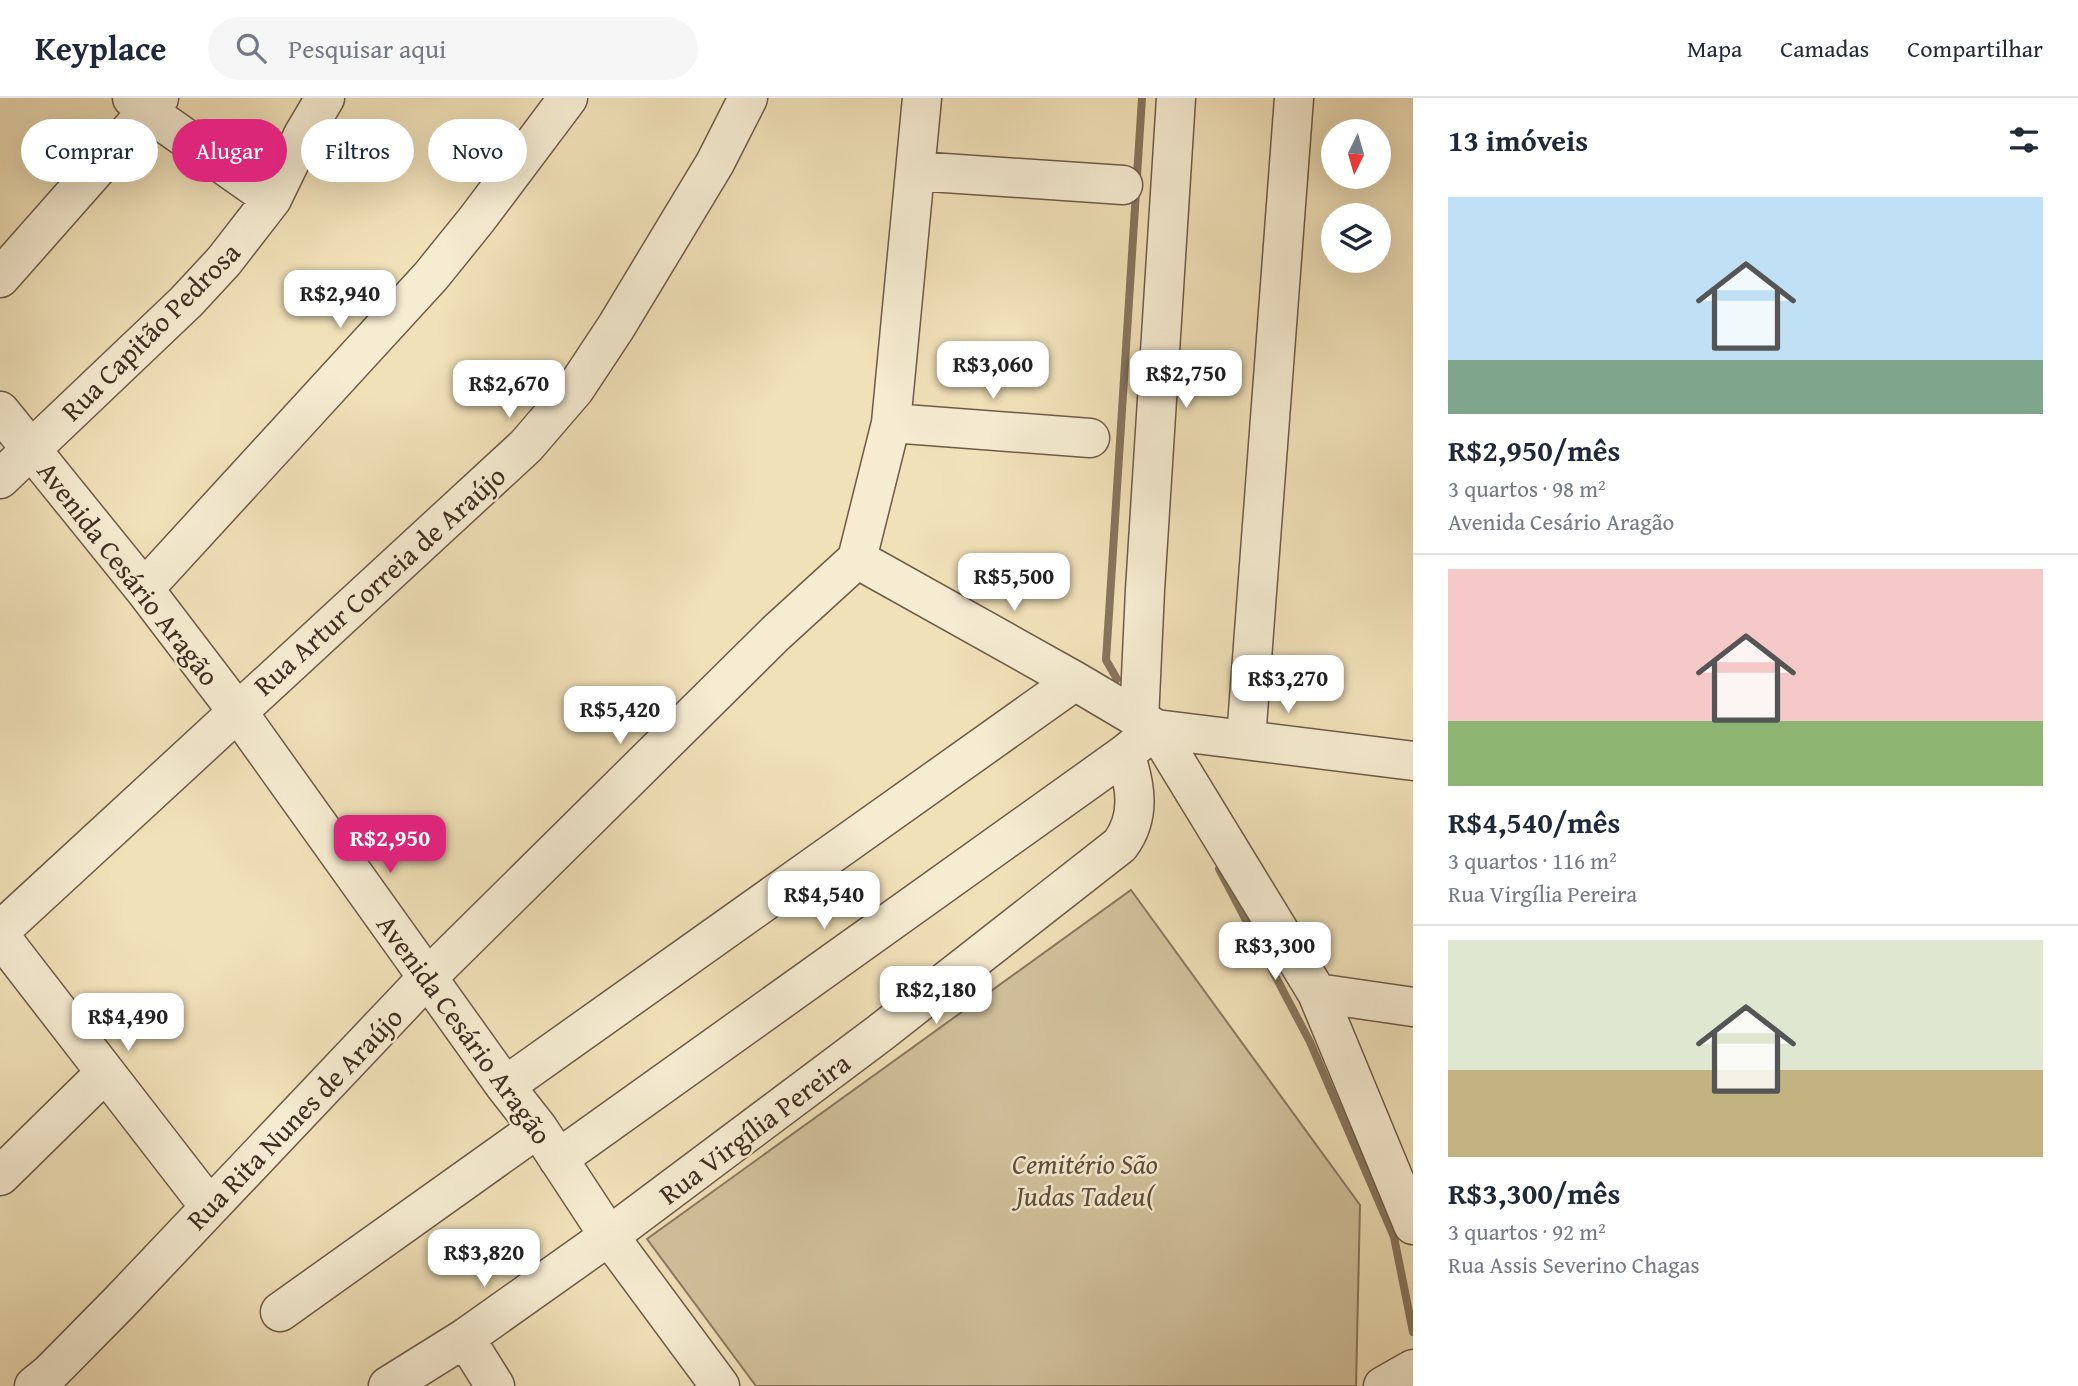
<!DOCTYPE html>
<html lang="pt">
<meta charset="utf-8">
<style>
:root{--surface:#fff;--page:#f6f6f7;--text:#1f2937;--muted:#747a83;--line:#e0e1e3;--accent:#db2777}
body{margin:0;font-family:"Gentium Book Plus",serif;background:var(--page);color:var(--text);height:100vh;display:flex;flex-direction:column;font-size:26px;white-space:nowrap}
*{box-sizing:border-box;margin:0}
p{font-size:23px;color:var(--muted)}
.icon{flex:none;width:38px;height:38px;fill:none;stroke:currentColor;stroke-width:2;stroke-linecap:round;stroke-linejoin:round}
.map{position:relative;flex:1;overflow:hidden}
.sheet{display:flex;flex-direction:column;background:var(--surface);width:665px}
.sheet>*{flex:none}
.hud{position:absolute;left:21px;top:21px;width:665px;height:63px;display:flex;gap:14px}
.needle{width:46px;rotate:185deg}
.buttons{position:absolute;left:1321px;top:21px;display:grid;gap:14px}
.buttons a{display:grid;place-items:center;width:70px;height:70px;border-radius:50%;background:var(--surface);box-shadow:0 7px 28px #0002;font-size:35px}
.price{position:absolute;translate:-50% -60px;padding:0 16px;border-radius:14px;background:#fff;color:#222;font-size:23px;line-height:46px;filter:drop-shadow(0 2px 4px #0008)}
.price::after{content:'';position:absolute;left:50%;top:42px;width:21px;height:16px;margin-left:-10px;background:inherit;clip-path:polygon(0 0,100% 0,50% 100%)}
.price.selected{background:var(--accent);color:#fff}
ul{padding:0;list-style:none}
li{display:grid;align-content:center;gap:14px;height:371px;padding:0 35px}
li+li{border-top:2px solid var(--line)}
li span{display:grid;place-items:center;height:217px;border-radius:0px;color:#555}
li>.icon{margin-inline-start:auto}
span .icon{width:126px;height:126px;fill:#fffc;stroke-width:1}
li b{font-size:30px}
h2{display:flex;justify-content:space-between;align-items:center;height:84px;padding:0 35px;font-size:30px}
.chip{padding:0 24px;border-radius:32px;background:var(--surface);box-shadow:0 7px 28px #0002;font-size:24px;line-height:63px}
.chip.selected{background:var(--accent);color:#fff}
header{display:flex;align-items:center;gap:42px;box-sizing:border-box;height:98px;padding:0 35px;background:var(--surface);border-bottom:2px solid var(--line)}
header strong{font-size:33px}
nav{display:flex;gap:38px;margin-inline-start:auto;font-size:24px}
.search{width:490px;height:63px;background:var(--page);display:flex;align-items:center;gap:18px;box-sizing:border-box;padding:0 24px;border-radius:38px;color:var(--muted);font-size:26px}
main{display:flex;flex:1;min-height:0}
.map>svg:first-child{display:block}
</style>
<header>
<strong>Keyplace</strong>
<div class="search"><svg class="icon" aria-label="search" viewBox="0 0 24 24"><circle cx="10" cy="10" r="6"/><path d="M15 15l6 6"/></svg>Pesquisar aqui</div>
<nav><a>Mapa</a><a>Camadas</a><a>Compartilhar</a></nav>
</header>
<main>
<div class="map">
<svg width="1413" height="1288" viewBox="0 0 1413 1288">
<rect width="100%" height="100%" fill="#f1e1b9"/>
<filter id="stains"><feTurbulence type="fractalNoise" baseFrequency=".00286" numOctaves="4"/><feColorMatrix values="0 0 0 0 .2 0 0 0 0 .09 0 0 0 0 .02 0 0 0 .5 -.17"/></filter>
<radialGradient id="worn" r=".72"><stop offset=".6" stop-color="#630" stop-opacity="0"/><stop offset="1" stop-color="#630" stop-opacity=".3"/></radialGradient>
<path fill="#d3c39f" stroke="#8a7860" stroke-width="2" d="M1131,792l229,315 -4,181h-600l-109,-147z"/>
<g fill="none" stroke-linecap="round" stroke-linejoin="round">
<path stroke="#87755e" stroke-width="8" d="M1117,581l-11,-19 36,-562
M1219,771l91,173 84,195 19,95"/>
<defs>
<path id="minor" d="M132,0l15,13 125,88
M915,73l208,14
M0,180l159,-180
M0,313l144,178 93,122 268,375 33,42 71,108 111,150
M891,325l199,15
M0,381l186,-177 38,-41 48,-62 31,-64 22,-37
M857,461l218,122 81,48 257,32
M857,461l34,-136 31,-325
M144,491l287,-313 46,-57 91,-121
M1139,622l6,-130 31,-492
M1156,631l161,264 96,232
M1246,641l48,-641
M0,833l526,-485 49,-57 41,-62 99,-164 33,-65
M0,838l209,270
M1317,895l96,14
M505,988l570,-405
M558,1061l567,-405
M0,1078l105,-103
M280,1214l258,-184
M465,1240l30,48
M34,1288l16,-13 70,-71 307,-324 349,-345 81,-74
M388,1288l77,-48 144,-102 271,-203 240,-188c21,-28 16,-59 5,-91l31,-25
M1383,1288l30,-17"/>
</defs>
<use href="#minor" stroke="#6d5b48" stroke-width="41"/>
<use href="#minor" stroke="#f6ecd2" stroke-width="38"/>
</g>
<g text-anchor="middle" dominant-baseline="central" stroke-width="5" stroke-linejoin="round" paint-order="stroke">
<g font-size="28" fill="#412e22" stroke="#f6ecd2">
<text transform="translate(150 233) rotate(-45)">Rua Capitão Pedrosa</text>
<text transform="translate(129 475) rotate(52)">Avenida Cesário Aragão</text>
<text transform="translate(379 482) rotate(-42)">Rua Artur Correia de Araújo</text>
<text transform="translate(465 931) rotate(54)">Avenida Cesário Aragão</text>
<text transform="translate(294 1020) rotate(-46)">Rua Rita Nunes de Araújo</text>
<text transform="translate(754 1030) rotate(-37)">Rua Virgília Pereira</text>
</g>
<g font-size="28" font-style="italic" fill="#5e4c3b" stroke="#f6ecd2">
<text x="1085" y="1065">Cemitério São<tspan x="1085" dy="32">Judas Tadeu(</tspan></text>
</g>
</g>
<rect width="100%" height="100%" filter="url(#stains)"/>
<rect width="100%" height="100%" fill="url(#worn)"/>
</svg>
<div class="buttons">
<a><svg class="needle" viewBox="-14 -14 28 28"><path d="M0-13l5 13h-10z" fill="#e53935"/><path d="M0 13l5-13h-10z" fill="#747a83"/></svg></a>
<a><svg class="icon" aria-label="layers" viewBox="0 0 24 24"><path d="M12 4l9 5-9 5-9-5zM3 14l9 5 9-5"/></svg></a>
</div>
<b class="price" style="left:340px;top:232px">R$2,940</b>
<b class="price" style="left:993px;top:303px">R$3,060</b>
<b class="price" style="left:1186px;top:312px">R$2,750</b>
<b class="price" style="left:509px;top:322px">R$2,670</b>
<b class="price" style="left:1014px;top:515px">R$5,500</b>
<b class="price" style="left:1288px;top:617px">R$3,270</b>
<b class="price" style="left:620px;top:648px">R$5,420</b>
<b class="price selected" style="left:390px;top:777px">R$2,950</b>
<b class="price" style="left:824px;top:833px">R$4,540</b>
<b class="price" style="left:1275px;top:884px">R$3,300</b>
<b class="price" style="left:936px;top:928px">R$2,180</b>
<b class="price" style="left:128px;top:955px">R$4,490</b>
<b class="price" style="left:484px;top:1191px">R$3,820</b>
<div class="hud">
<a class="chip">Comprar</a>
<a class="chip selected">Alugar</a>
<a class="chip">Filtros</a>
<a class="chip">Novo</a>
</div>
</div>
<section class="sheet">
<h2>13 imóveis<svg class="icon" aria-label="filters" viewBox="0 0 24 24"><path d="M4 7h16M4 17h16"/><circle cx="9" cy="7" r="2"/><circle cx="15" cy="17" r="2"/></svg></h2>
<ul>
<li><span style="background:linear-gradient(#bfe0f5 75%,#7fa58c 0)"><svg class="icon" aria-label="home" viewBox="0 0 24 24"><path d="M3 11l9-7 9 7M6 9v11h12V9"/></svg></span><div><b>R$2,950/mês</b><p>3 quartos · 98 m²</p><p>Avenida Cesário Aragão</p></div></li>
<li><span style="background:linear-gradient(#f6c9c9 70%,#8fb573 0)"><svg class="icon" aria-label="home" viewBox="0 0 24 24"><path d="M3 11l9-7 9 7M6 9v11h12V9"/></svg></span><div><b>R$4,540/mês</b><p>3 quartos · 116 m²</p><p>Rua Virgília Pereira</p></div></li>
<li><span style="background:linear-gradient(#dfe7d0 60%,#c2b280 0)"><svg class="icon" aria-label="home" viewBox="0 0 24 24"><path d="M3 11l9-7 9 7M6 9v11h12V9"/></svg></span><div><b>R$3,300/mês</b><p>3 quartos · 92 m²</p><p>Rua Assis Severino Chagas</p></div></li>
</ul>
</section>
</main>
